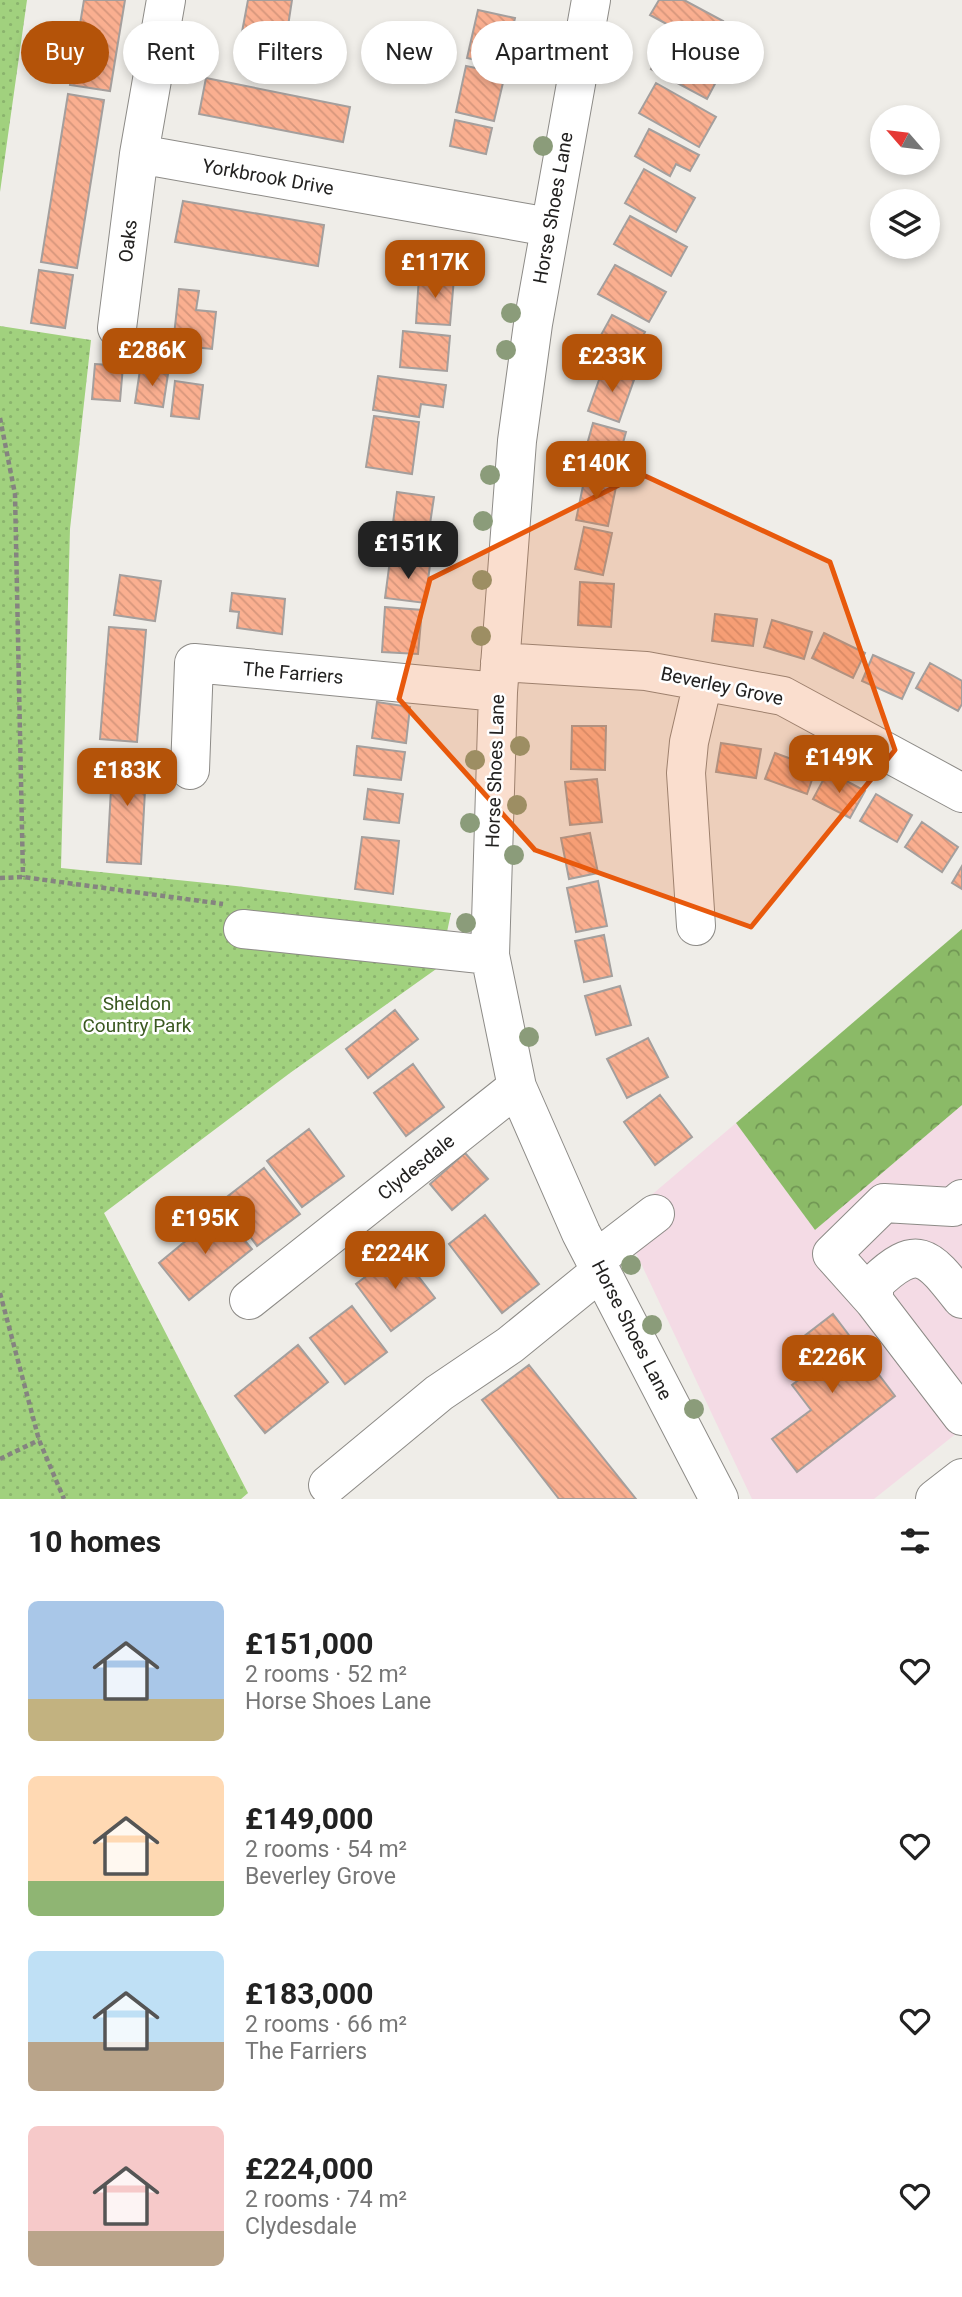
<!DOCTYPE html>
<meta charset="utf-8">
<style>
:root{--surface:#fff;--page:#f2f2f2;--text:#222;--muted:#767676;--accent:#b45309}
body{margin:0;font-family:Roboto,sans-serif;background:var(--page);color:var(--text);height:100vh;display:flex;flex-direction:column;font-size:26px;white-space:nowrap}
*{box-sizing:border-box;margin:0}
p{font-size:23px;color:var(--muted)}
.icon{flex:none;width:38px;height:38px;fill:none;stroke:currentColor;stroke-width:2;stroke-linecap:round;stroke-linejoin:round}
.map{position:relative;height:1499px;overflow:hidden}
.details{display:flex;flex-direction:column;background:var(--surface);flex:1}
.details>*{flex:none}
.top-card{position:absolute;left:21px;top:21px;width:920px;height:63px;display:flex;gap:14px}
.needle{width:46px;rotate:298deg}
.controls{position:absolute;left:870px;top:105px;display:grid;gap:14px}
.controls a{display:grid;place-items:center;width:70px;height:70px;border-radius:50%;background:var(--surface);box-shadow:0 4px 10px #0003;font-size:35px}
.price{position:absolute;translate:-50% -60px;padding:0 16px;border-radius:14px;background:var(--accent);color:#fff;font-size:23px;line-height:46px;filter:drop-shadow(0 2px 4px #0008)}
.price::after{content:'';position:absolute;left:50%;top:42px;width:21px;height:16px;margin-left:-10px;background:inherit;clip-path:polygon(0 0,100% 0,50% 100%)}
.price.active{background:#222;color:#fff}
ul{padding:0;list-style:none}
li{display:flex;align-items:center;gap:21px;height:175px;padding:0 28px}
li span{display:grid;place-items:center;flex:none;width:196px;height:140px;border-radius:10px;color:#555}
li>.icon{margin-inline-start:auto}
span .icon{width:84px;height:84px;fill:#fffc;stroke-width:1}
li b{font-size:30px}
h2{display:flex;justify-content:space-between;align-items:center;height:84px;padding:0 28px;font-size:30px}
.chip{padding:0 24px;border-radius:32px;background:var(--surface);box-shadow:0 4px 10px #0003;font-size:24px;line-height:63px}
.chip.active{background:var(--accent);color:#fff}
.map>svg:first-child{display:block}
</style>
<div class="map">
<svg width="962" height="1499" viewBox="0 0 962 1499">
<defs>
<pattern id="forest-crowns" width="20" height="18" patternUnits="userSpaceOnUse" patternTransform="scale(1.75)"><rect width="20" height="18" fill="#8bba67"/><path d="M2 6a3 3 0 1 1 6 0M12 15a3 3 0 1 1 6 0" fill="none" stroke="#719754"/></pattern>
<pattern id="park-dots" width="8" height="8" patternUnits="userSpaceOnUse" patternTransform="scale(1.75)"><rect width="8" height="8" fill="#a1d17e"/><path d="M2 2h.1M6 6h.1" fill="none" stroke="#8ab36d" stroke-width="1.8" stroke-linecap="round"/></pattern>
<pattern id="building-back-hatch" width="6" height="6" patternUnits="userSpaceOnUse" patternTransform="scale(1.75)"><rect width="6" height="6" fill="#faaf90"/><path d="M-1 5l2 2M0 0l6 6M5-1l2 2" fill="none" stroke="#d6967c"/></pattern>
</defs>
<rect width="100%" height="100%" fill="#efede8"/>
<path fill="#f4dbe5" d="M962,1105v324l-88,70h-122l-131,-278 115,-98 79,107z"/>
<path fill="url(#forest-crowns)" d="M962,929v176l-147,125 -79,-107z"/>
<path fill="url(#park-dots)" d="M0,0h27l-27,192z
M0,326l91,14 -21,189 -9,339 175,18 215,27 -7,33 2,16 -156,111 -186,140 144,280 -7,6h-241z"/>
<path fill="url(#building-back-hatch)" stroke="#a49f9d" stroke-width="2" d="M84,0h41l-15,91 -40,-6z
M248,0h44l-6,39 -44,-7z
M659,0h25l39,21 -14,26 -59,-32z
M478,10l37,8 -11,48 -37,-8z
M668,37l56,30 -17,32 -56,-30z
M466,66l39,8 -11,47 -38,-9z
M206,78l144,29 -7,35 -144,-28z
M656,83l60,34 -17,30 -60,-34z
M68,94l36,6 -27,168 -36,-6z
M455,120l37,8 -6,26 -36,-8z
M649,129l50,26 -9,16 -14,-7 -6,12 -35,-20z
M644,169l51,29 -19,34 -51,-29z
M183,201l141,24 -6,41 -143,-24z
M630,216l57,31 -16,29 -57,-32z
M615,265l51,27 -17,30 -51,-28z
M39,270l34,5 -8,53 -34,-5z
M419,276l35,2 -4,47 -34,-2z
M179,289l20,2 -3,19 20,2 -4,37 -39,-4z
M612,315l33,17 -17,34 -21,-11 7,-13 -13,-7z
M403,331l47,5 -3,35 -47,-4z
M95,364l28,2 -3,35 -28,-2z
M604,366l31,11 -16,45 -31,-11z
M140,370l28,4 -5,33 -28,-4z
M378,376l68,9 -3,22 -22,-3 -2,13 -46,-7z
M175,381l28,4 -4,34 -28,-3z
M374,416l45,6 -7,52 -46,-7z
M593,423l33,9 -12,43 -33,-9z
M585,476l32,6 -9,44 -32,-6z
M397,492l37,5 -8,54 -36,-5z
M584,527l28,6 -9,42 -28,-6z
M390,560l40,5 -5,38 -40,-5z
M120,575l41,6 -6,40 -41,-6z
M580,582l34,2 -3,43 -33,-2z
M232,593l53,6 -3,35 -45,-6 2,-16 -9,-1z
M385,607l37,3 -4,44 -36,-2z
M715,614l42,5 -4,27 -41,-5z
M772,620l40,12 -8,27 -40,-12z
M109,627l37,3 -9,112 -37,-3z
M824,633l41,20 -12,25 -41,-20z
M873,655l41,18 -12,26 -40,-18z
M930,663l32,18v23l-4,7 -42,-23z
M377,702l33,5 -4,36 -34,-5z
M572,726h34l-1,44 -34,-1z
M721,743l40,6 -5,29 -40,-6z
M357,746l48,6 -4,28 -47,-5z
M113,752l34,2 -6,110 -34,-2z
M775,753l41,15 -9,26 -42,-15z
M828,771l37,20 -15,27 -37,-19z
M597,779l5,43 -32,3 -5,-43z
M368,789l35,5 -4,29 -35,-4z
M876,794l36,21 -15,27 -37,-21z
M922,822l36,25 -16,25 -37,-25z
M590,833l8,40 -29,6 -8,-41z
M362,837l37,4 -6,53 -38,-5z
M962,866v23l-10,-6z
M598,881l9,45 -31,6 -9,-44z
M604,935l8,41 -28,6 -9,-41z
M620,986l11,39 -35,10 -11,-39z
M395,1010l23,29 -50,39 -22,-29z
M648,1038l20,39 -41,21 -20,-39z
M413,1064l31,43 -38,29 -32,-43z
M660,1095l32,42 -37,28 -31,-43z
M309,1129l35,47 -42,31 -35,-46z
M465,1153l23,26 -36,31 -22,-26z
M264,1168l36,46 -43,32 -34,-46z
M221,1212l31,37 -63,51 -30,-37z
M485,1215l54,69 -37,29 -53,-69z
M399,1251l36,47 -44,33 -35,-47z
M352,1306l35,46 -42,32 -35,-46z
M833,1314l62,82 -98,76 -25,-33 39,-29 -19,-25 30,-23 -19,-25z
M298,1345l30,37 -63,51 -30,-37z
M529,1365l107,134h-77l-77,-99z"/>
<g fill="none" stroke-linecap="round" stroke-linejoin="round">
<defs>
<path id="minor" d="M166,0l-27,154 410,73
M591,0l-58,324 -16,117 -19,251 -8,263 27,132 64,146 138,266
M117,328l22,-174
M500,662l146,9 137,25 179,97
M190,770l4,-107 304,29
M696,926l-10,-153 3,-31 14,-60
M243,929l247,26
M595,1260l60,-46
M962,1299c-33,-42 -44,-58 -88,-15v17l88,115
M249,1300l268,-213
M874,1301l-42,-47 52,-51 69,4 9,-8
M328,1485l111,-92 71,-48 91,-74"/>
<path id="highway" d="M935,1499l27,-21"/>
</defs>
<use href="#minor" stroke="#8d8b87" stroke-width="40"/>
<use href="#highway" stroke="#8d8b87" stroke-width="40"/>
<path stroke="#858380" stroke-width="4.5" stroke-dasharray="5 3.5" stroke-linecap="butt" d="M0,418l15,76 8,383
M0,878l23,-1 200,27
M0,1293l39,147 25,59
M0,1459l39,-19"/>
<use href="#minor" stroke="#fff" stroke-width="38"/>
<use href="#highway" stroke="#fff" stroke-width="38"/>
</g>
<g fill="#8b9c7a">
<circle cx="543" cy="146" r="10"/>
<circle cx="511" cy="313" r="10"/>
<circle cx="506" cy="350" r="10"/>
<circle cx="490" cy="475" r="10"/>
<circle cx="483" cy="521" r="10"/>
<circle cx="482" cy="580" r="10"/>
<circle cx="481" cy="636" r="10"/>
<circle cx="520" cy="746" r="10"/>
<circle cx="475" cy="760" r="10"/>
<circle cx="517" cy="805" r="10"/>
<circle cx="470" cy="823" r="10"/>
<circle cx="514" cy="855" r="10"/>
<circle cx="466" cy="923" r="10"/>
<circle cx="529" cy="1037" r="10"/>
<circle cx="631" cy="1265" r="10"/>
<circle cx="652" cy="1325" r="10"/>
<circle cx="694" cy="1409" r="10"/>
</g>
<path fill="#e8590c" fill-opacity="0.2" stroke="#e8590c" stroke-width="5" stroke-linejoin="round" d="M641,474l189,88 65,188 -144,177 -216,-77 -136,-151 31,-120z"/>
<g text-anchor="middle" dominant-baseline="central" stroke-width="5" stroke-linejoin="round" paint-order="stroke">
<g font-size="19" fill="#222120" stroke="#fff">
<text transform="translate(268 177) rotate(10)">Yorkbrook Drive</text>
<text transform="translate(553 208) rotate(-80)">Horse Shoes Lane</text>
<text transform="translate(128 241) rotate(-83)">Oaks</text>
<text transform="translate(293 673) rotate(5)">The Farriers</text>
<text transform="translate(722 686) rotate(12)">Beverley Grove</text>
<text transform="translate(495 771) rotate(-88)">Horse Shoes Lane</text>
<text transform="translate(416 1167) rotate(-39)">Clydesdale</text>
<text transform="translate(632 1330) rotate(63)">Horse Shoes Lane</text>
</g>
<g font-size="19" fill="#3a5920" stroke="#fff">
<text x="137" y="1003">Sheldon<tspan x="137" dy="22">Country Park</tspan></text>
</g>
</g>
</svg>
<div class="controls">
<a><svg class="needle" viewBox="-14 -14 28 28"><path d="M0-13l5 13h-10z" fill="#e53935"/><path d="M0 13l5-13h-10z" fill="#767676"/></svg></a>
<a><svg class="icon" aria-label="layers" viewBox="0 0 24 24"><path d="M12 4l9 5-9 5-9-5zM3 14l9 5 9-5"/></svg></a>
</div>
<b class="price" style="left:435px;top:300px">£117K</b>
<b class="price" style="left:152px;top:388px">£286K</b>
<b class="price" style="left:612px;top:394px">£233K</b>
<b class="price" style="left:596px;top:501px">£140K</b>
<b class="price active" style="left:408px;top:581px">£151K</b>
<b class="price" style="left:839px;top:795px">£149K</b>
<b class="price" style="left:127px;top:808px">£183K</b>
<b class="price" style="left:205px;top:1256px">£195K</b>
<b class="price" style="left:395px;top:1291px">£224K</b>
<b class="price" style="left:832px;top:1395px">£226K</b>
<div class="top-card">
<a class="chip active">Buy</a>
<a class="chip">Rent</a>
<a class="chip">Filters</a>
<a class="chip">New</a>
<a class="chip">Apartment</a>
<a class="chip">House</a>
</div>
</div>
<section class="details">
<h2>10 homes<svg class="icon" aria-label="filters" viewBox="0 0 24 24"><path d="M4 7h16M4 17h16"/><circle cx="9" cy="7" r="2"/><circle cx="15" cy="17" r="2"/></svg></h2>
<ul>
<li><span style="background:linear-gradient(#a9c7e8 70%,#c2b280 0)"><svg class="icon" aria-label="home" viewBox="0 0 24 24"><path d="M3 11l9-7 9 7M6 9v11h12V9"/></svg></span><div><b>£151,000</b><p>2 rooms · 52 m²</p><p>Horse Shoes Lane</p></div><svg class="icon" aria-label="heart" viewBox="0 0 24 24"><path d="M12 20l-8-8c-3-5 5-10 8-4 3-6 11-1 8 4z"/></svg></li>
<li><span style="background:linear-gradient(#ffd9b3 75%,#8fb573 0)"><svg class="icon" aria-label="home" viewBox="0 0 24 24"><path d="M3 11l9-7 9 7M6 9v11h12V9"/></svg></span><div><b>£149,000</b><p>2 rooms · 54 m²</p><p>Beverley Grove</p></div><svg class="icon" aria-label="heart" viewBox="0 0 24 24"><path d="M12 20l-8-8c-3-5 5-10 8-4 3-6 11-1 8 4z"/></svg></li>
<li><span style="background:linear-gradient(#bfe0f5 65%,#b9a48a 0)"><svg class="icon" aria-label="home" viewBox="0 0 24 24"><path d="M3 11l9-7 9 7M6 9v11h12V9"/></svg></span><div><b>£183,000</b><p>2 rooms · 66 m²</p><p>The Farriers</p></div><svg class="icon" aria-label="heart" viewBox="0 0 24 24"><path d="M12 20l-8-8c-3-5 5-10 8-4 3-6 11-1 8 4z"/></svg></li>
<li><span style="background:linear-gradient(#f6c9c9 75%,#b9a48a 0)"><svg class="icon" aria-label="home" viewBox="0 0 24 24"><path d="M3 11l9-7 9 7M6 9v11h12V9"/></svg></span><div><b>£224,000</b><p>2 rooms · 74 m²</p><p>Clydesdale</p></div><svg class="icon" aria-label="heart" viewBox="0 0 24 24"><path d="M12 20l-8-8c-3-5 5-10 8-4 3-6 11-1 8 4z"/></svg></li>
</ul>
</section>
